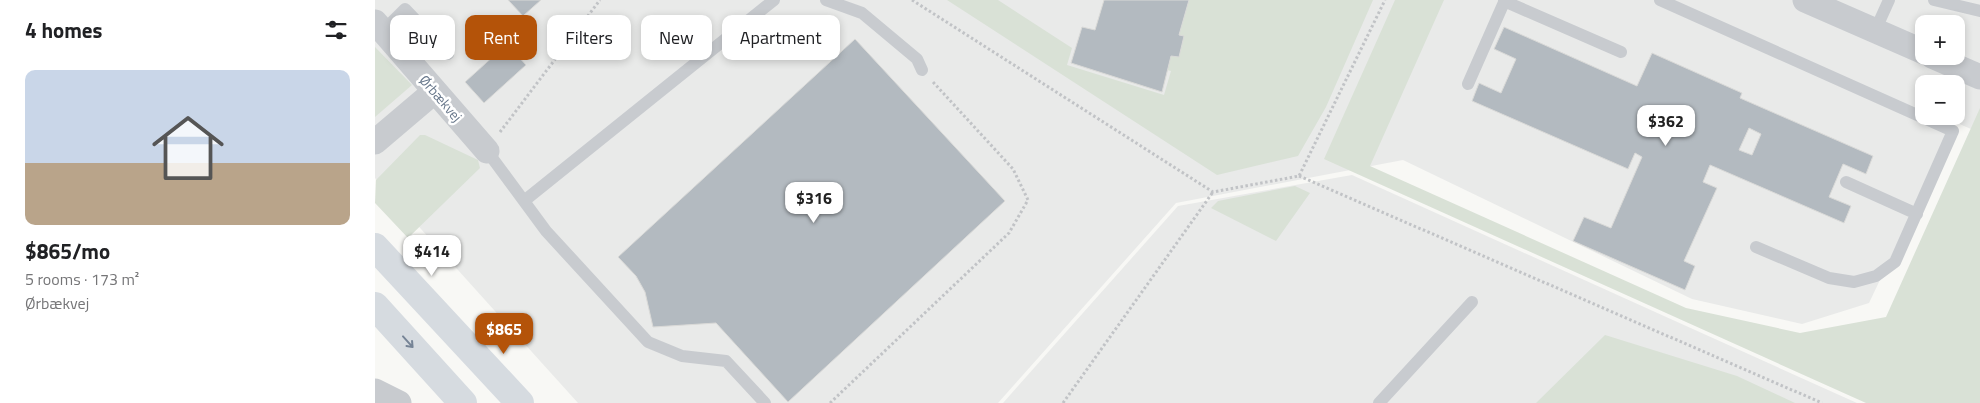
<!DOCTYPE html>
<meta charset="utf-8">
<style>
:root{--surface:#fff;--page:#f2f2f2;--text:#202124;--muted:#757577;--accent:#b45309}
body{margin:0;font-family:"Titillium Web",sans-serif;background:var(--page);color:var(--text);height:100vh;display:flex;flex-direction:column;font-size:19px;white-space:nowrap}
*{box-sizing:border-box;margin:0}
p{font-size:16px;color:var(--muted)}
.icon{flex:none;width:28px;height:28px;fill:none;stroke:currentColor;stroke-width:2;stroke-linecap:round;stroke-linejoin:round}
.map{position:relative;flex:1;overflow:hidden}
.details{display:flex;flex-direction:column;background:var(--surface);width:375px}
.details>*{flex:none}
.guide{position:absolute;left:15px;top:15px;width:475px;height:45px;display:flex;gap:10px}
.buttons{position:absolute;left:1540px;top:15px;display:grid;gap:10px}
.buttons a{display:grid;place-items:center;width:50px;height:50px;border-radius:10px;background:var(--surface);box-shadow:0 2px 8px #0003;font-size:25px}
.price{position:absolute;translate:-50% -42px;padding:0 11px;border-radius:10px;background:#fff;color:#222;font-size:16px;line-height:32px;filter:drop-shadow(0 1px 2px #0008)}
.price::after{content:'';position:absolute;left:50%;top:30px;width:15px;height:11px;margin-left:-8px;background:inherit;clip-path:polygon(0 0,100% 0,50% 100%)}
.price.on{background:var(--accent);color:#fff}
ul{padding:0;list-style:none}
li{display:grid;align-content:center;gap:10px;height:265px;padding:0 25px}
li span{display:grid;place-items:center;height:155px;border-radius:10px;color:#555}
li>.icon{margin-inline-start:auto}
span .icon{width:90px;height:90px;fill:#fffc;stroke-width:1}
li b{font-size:21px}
h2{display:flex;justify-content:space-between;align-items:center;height:60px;padding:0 25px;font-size:21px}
.tag{padding:0 18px;border-radius:10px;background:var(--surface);box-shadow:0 2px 8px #0003;font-size:18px;line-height:45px}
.tag.on{background:var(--accent);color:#fff}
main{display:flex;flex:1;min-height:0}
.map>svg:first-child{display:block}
</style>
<main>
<section class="details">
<h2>4 homes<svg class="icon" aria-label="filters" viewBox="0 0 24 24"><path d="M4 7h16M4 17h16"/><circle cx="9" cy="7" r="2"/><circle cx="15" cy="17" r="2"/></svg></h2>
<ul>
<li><span style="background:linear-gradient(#c9d6e8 60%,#b9a48a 0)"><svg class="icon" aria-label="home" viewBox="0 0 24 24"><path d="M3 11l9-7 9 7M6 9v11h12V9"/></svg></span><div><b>$865/mo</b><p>5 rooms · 173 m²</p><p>Ørbækvej</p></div></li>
</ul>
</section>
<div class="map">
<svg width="1605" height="403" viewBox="0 0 1605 403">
<rect width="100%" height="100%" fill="#f8f8f5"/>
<path fill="#e9eae9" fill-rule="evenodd" d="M0,0h1605v133l-25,-11 -86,181 -67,21 -110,-25 -289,-139 -227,43 -178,200h-420l-203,-225zM1549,24h32v32h-32zM1549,84h32v32h-32z
M977,175l312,141 193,87h-854l175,-197z"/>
<path fill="#d9e1d6" d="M572,0h51l74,48 -5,17 97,30 7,-24 -4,-1 4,-14 8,1 5,-21 -5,-1 10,-35h184l-47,107 -28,49 -81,19z
M1020,0h49l-74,166 316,142 114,25 86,-16 94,-209v295h-114l-542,-244z
M0,47l37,38 -37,32z
M45,135h5l53,25 2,8 -72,70 -33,-35 1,-23z
M920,186l15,7 -34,48 -65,-33 7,-7z
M1230,335l132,41 58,27h-259z"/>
<path fill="#b3bac0" stroke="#dadad8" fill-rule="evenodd" d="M133,0h33l-18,16z
M729,0h85l-10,35 5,1 -5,21 -8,-1 -9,36 -91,-29 11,-36 13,3z
M1129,27l133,59 15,-33 90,40 -2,5 133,58 -7,18 -23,-10 -14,33 22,9 -7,17 -134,-58 -7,17 14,6 -33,73 11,5 -10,24 -112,-49 11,-24 27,11 31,-71 -7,-4 -7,16 -156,-68 7,-18 22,10 15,-34 -22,-10zM1374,128l12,6 -9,21 -13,-5z
M480,39l150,162 -217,201 -72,-79 -63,4 -8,-35 -9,-16 -18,-19z
M132,44l19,21 -42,38 -19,-21z"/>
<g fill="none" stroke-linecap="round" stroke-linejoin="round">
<path stroke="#c1c3c6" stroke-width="3" stroke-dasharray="2.5 2.5" stroke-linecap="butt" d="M537,0l301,192 86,-16 86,-176
M125,132l100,-132
M924,176l523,227
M455,403l179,-170 19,-33 -15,-31 -80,-87
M688,403l150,-211"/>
<path stroke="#c8cbcf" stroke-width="12" d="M451,0l36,13 55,46 5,11
M1285,0l293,131 -58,131 -19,14 -22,6 -25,-4 -73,-31
M1559,0l46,11
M1129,1l117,51
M8,31l22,-22 43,45
M1500,31l14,-31
M1093,84l37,-84
M112,151l59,80 102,111 34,14 44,5 39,42
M1471,182l71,32
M149,201l250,-201
M1004,403l93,-101"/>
<path stroke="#c8cbcf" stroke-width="25" d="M1430,0l119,52
M0,22l112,129
M1557,56l48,21
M0,142l60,-51
M0,391l24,12"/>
<path stroke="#d6dbe0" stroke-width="28" d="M0,247l145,156
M0,306l88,97"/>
</g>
<defs><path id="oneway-shaft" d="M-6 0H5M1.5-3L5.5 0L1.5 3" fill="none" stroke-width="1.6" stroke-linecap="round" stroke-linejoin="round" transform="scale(1.25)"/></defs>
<use stroke="#768496" href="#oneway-shaft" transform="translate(33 342) rotate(48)"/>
<g text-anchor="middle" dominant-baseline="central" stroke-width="5" stroke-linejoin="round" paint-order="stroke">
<g font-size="14" fill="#657589" stroke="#fff">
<text transform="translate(66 98) rotate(49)">Ørbækvej</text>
</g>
</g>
</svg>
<div class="buttons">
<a>+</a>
<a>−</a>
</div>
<b class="price" style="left:1291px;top:147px">$362</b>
<b class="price" style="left:439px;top:224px">$316</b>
<b class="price" style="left:57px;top:277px">$414</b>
<b class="price on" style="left:129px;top:355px">$865</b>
<div class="guide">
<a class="tag">Buy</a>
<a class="tag on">Rent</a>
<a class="tag">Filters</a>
<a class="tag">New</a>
<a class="tag">Apartment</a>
</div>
</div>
</main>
